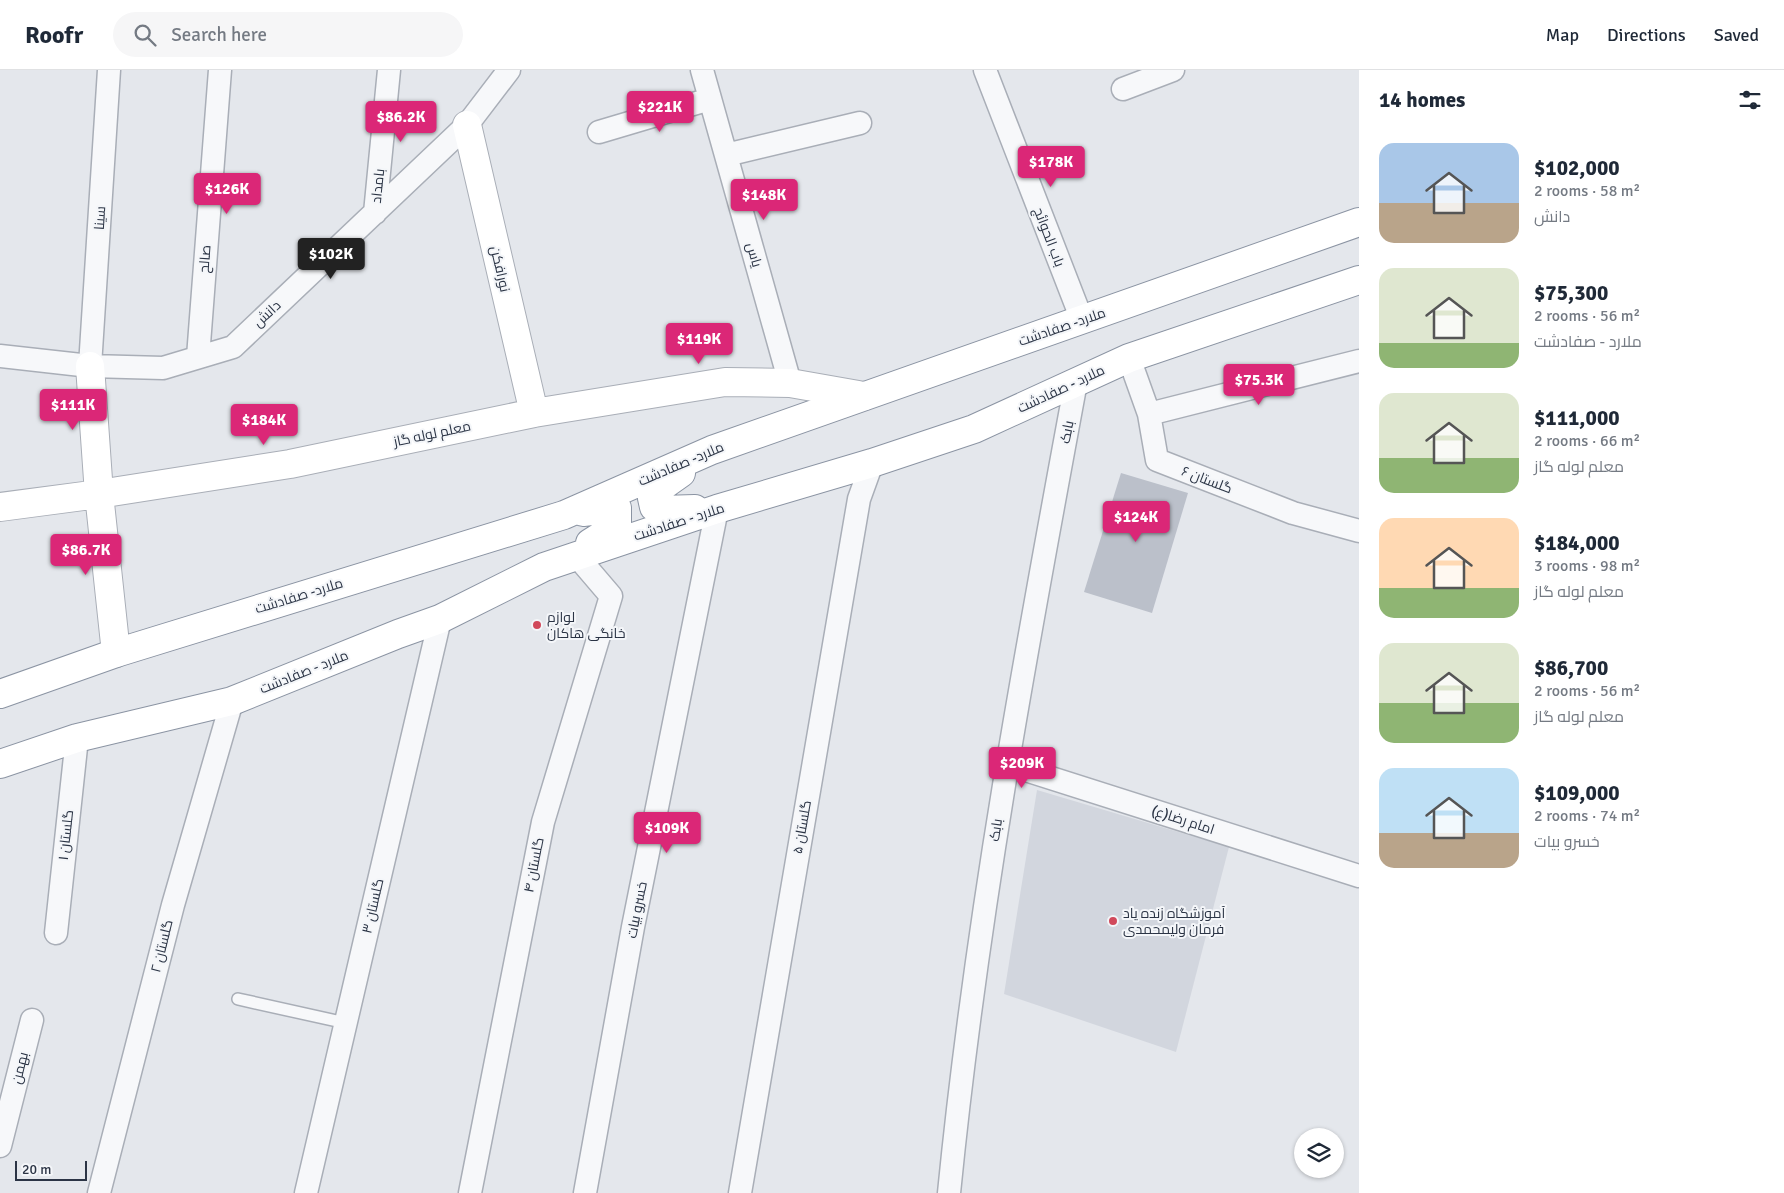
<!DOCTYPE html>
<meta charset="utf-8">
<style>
:root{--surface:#fff;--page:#f6f6f7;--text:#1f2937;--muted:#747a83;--line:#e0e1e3;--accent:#db2777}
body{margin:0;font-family:Signika,Cairo,sans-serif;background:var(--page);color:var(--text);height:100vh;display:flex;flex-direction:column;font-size:19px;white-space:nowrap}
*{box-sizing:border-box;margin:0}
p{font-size:16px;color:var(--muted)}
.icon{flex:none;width:28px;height:28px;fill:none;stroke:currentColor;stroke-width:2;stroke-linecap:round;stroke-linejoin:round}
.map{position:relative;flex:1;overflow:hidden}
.sheet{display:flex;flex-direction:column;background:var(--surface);width:425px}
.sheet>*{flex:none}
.tools{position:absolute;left:1294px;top:1058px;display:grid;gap:10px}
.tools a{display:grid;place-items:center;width:50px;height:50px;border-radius:50%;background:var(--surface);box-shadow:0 1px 4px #0004;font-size:25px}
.scale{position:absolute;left:15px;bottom:12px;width:72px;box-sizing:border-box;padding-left:5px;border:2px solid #2b3445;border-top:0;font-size:14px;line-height:18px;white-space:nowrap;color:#2b3445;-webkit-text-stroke:4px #f4f6f9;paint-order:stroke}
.price{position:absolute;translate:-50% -42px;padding:0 11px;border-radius:5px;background:var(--accent);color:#fff;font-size:16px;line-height:32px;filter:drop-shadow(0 1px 2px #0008)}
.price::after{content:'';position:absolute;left:50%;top:30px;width:15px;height:11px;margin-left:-8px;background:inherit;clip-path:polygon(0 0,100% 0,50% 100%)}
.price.selected{background:#222;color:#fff}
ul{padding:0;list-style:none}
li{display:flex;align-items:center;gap:15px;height:125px;padding:0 20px}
li span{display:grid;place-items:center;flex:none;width:140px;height:100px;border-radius:15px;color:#555}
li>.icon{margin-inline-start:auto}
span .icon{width:60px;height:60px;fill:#fffc;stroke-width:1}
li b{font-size:21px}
h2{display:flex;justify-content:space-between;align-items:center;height:60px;padding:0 20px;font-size:21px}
header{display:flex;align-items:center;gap:30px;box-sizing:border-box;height:70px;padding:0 25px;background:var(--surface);border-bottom:1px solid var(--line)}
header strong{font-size:24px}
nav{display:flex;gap:28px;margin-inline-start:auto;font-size:18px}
.search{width:350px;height:45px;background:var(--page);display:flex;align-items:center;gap:12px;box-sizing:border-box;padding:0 18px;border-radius:28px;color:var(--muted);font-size:19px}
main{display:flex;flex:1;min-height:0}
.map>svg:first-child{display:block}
</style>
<header>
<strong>Roofr</strong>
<div class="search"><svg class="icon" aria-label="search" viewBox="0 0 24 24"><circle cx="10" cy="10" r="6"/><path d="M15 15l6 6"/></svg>Search here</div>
<nav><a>Map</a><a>Directions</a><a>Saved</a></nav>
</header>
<main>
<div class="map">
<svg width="1359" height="1123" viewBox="0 0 1359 1123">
<rect width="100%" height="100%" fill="#e4e7ec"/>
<path fill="#d2d6de" d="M1037,720l192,57 -53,205 -172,-58z"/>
<path fill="#bbc0ca" d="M1121,403l67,20 -36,120 -68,-21z"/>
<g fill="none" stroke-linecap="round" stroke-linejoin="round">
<defs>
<path id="lane" d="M238,929l108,24"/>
<path id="street" d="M702,0l88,313
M985,0l97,250
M1123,19l50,-19
M599,62l111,-33
M726,85l134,-32
M375,143l14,-143
M0,286l90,10 73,2 70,-21 234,-222 42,-55
M198,287l22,-287
M1129,288l20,56 8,46 136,53 66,18
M90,296l19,-296
M1149,344l210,-53
M1007,694l352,112
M56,863l21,-195
M0,1076l32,-126
M99,1123l74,-288 59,-204
M306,1123l134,-574
M470,1123l73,-371 68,-226 -35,-41
M585,1123l48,-266 84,-418
M740,1123l119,-694 13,-36
M949,1123c27,-273 77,-542 127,-811"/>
<path id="secondary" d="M467,55l67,288
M90,296l9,128 17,159
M0,437l99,-13 191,-30 244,-51 191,-31 65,1 74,13"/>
<path id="highway" d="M681,403l-17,12 -12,13 2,9 8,3 33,-1
M583,442l34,-4v18l-27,17
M0,624l116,-41 448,-138 148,-65 647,-228
M0,694l77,-26 155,-37 166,-67 42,-15 104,-52 173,-58 155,-46 102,-34 155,-71 230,-78"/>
</defs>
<use href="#lane" stroke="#a9aeb7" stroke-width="14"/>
<use href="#street" stroke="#a9aeb7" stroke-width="25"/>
<use href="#secondary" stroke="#a9aeb7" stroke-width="30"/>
<use href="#highway" stroke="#8b94a3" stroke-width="30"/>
<use href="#lane" stroke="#f7f8fa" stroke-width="11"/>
<use href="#street" stroke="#f7f8fa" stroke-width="22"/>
<use href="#secondary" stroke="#fff" stroke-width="28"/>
<use href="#highway" stroke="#fff" stroke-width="28"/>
</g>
<g fill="#d1495b" stroke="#f4f6f9" stroke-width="2">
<circle cx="537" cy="555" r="5"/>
<circle cx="1113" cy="851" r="5"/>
</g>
<g text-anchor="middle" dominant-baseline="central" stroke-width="4" stroke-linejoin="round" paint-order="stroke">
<g font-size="14" fill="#2b3445" stroke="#f4f6f9">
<text transform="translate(378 116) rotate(-84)">بامداد</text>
<text transform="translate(100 148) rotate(-86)">سینا</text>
<text transform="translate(1049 167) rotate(69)">باب الحوائج</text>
<text transform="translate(754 185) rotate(74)">یاس</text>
<text transform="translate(205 189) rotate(-86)">صالح</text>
<text transform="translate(500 199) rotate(77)">نورافکن</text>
<text transform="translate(267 244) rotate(-43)">دانش</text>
<text transform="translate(1062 257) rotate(-19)">ملارد- صفادشت</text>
<text transform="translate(1061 319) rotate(-25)">ملارد - صفادشت</text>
<text transform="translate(1067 362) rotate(-79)">بابک</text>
<text transform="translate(432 364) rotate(-12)">معلم لوله گاز</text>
<text transform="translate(681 394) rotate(-23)">ملارد- صفادشت</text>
<text transform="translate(1207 410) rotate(21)">گلستان ۶</text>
<text transform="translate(679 452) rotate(-18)">ملارد - صفادشت</text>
<text transform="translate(299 526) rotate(-17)">ملارد- صفادشت</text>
<text transform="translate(304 602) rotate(-22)">ملارد - صفادشت</text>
<text transform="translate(1183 750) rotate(18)">امام رضا(ع)</text>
<text transform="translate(802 757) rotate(-80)">گلستان ۵</text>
<text transform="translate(996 760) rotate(-82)">بابک</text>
<text transform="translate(66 765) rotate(-84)">گلستان ۱</text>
<text transform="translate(534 795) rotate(-79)">گلستان ۴</text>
<text transform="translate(373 836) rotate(-77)">گلستان ۳</text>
<text transform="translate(637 840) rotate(-79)">خسرو بیات</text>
<text transform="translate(162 876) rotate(-76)">گلستان ۲</text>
<text transform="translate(20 998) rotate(-76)">بهمن</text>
</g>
<g font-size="14" fill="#2b3445" stroke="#f4f6f9" text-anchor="start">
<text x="547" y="547">لوازم<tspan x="547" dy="16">خانگی هاکان</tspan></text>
<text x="1123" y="843">آموزشگاه زنده یاد<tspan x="1123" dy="16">فرمان ولیمحمدی</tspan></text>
</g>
</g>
</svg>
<div class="tools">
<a><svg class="icon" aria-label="layers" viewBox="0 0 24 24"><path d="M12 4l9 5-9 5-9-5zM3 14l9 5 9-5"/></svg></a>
</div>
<div class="scale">20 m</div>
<b class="price" style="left:660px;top:63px">$221K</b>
<b class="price" style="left:401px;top:73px">$86.2K</b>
<b class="price" style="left:1051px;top:118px">$178K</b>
<b class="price" style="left:227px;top:145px">$126K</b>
<b class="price" style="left:764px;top:151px">$148K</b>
<b class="price selected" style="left:331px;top:210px">$102K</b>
<b class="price" style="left:699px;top:295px">$119K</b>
<b class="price" style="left:1259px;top:336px">$75.3K</b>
<b class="price" style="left:73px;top:361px">$111K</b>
<b class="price" style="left:264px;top:376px">$184K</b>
<b class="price" style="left:1136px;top:473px">$124K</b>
<b class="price" style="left:86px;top:506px">$86.7K</b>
<b class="price" style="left:1022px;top:719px">$209K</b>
<b class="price" style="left:667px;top:784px">$109K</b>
</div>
<section class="sheet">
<h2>14 homes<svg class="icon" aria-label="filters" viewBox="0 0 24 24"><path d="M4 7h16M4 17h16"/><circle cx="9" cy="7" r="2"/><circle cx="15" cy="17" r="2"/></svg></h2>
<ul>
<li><span style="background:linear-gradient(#a9c7e8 60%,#b9a48a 0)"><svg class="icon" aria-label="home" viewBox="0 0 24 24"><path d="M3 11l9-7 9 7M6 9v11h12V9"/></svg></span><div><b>$102,000</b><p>2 rooms · 58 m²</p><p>دانش</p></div></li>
<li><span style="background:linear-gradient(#dfe7d0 75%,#8fb573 0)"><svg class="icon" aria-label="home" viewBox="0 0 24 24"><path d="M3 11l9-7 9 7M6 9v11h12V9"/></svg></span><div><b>$75,300</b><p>2 rooms · 56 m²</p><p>ملارد - صفادشت</p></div></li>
<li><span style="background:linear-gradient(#dfe7d0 65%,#8fb573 0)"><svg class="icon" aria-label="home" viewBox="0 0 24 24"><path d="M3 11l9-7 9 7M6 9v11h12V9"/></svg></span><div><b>$111,000</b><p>2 rooms · 66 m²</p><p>معلم لوله گاز</p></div></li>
<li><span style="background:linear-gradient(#ffd9b3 70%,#8fb573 0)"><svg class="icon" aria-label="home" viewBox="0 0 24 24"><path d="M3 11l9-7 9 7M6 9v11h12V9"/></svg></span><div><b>$184,000</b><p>3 rooms · 98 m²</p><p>معلم لوله گاز</p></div></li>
<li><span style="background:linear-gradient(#dfe7d0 60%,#8fb573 0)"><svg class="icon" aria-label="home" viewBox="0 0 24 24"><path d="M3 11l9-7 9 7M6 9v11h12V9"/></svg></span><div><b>$86,700</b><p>2 rooms · 56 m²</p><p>معلم لوله گاز</p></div></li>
<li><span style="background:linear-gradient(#bfe0f5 65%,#b9a48a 0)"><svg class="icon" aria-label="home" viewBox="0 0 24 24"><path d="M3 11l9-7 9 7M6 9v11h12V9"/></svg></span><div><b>$109,000</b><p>2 rooms · 74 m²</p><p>خسرو بیات</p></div></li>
</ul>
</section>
</main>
